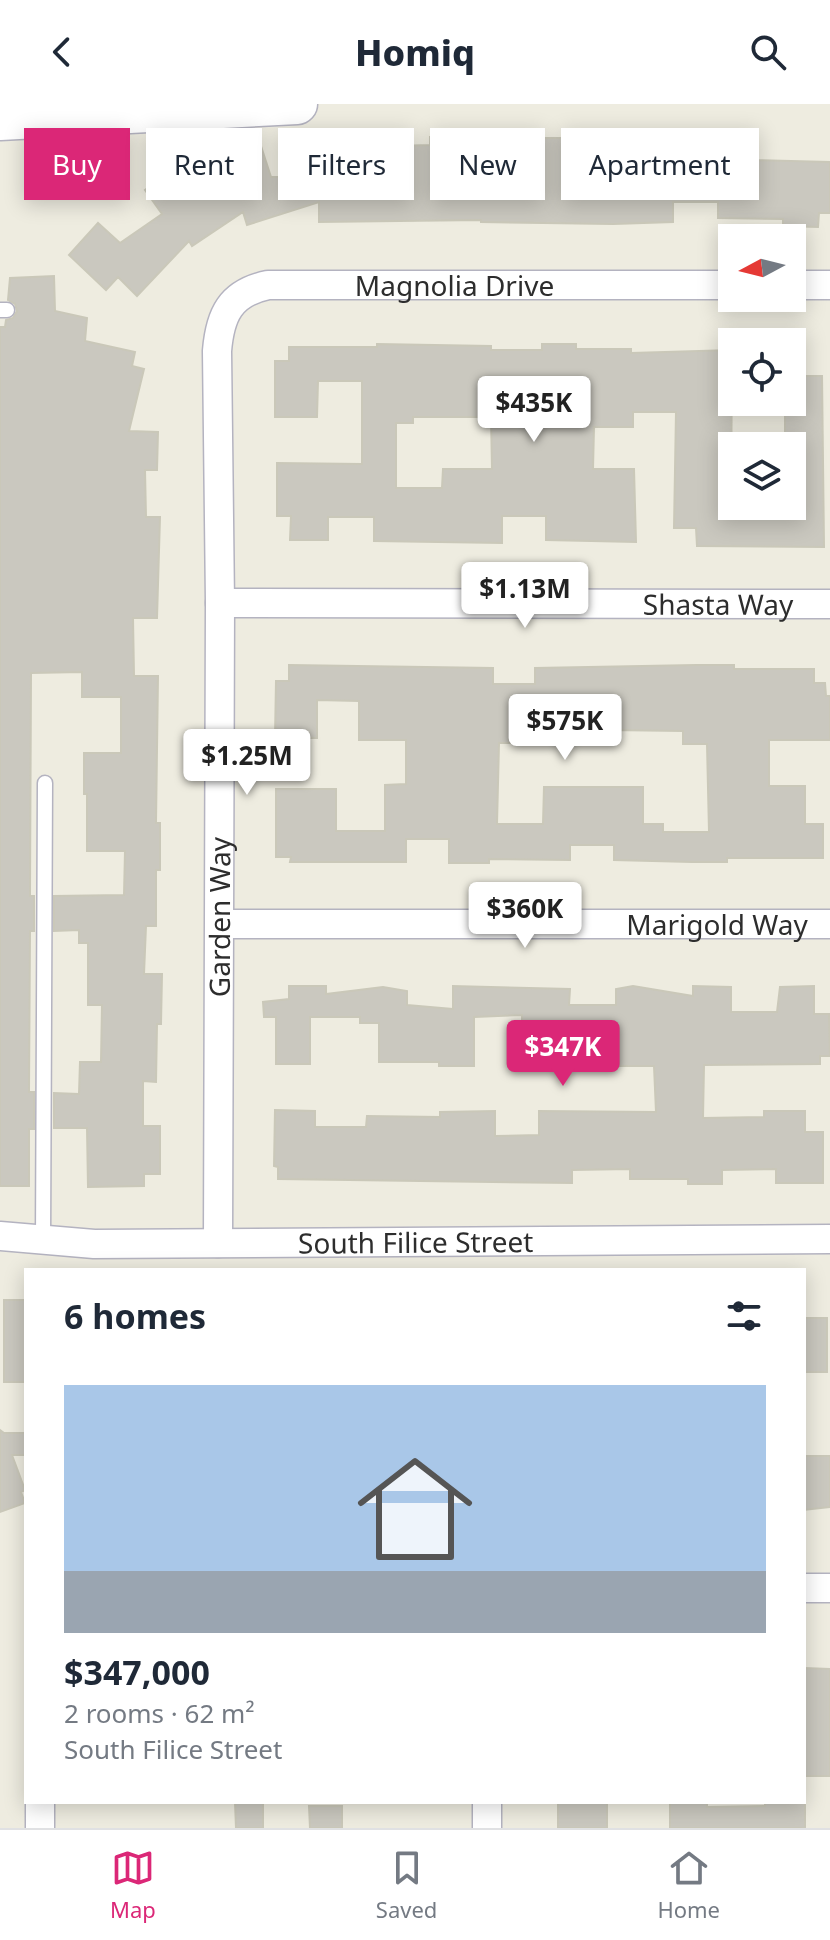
<!DOCTYPE html>
<meta charset="utf-8">
<style>
:root{--surface:#fff;--page:#f2f2f3;--text:#1f2937;--muted:#747a83;--line:#e0e1e3;--accent:#db2777}
body{margin:0;font-family:"Noto Sans",sans-serif;background:var(--page);color:var(--text);height:100vh;display:flex;flex-direction:column;font-size:30px;white-space:nowrap}
*{box-sizing:border-box;margin:0}
p{font-size:26px;color:var(--muted)}
.icon{flex:none;width:44px;height:44px;fill:none;stroke:currentColor;stroke-width:2;stroke-linecap:round;stroke-linejoin:round}
.map{position:relative;flex:1;overflow:hidden}
.sheet{position:absolute;left:24px;top:1164px;width:782px;height:536px;display:flex;flex-direction:column;background:var(--surface);border-radius:0px;box-shadow:0 4px 20px #0003}
.sheet>*{flex:none}
.guide{position:absolute;left:24px;top:24px;width:782px;height:72px;display:flex;gap:16px}
.needle{width:52px;rotate:263deg}
.tools{position:absolute;left:718px;top:120px;display:grid;gap:16px}
.tools a{display:grid;place-items:center;width:88px;height:88px;border-radius:0px;background:var(--surface);box-shadow:0 4px 20px #0003;font-size:40px}
.price{position:absolute;translate:-50% -68px;padding:0 18px;border-radius:8px;background:#fff;color:#222;font-size:26px;line-height:52px;filter:drop-shadow(0 2px 4px #0008)}
.price::after{content:'';position:absolute;left:50%;top:48px;width:24px;height:18px;margin-left:-12px;background:inherit;clip-path:polygon(0 0,100% 0,50% 100%)}
.price.current{background:var(--accent);color:#fff}
ul{padding:0;list-style:none}
li{display:grid;align-content:center;gap:16px;height:424px;padding:0 40px}
li+li{border-top:2px solid var(--line)}
li span{display:grid;place-items:center;height:248px;border-radius:0px;color:#555}
li>.icon{margin-inline-start:auto}
span .icon{width:144px;height:144px;fill:#fffc;stroke-width:1}
li b{font-size:34px}
h2{display:flex;justify-content:space-between;align-items:center;height:96px;padding:0 40px;font-size:34px}
.tag{padding:0 28px;border-radius:0px;background:var(--surface);box-shadow:0 4px 20px #0003;font-size:28px;line-height:72px}
.tag.current{background:var(--accent);color:#fff}
header{display:flex;justify-content:space-between;align-items:center;height:104px;padding:0 40px;background:var(--surface);font-size:36px;font-weight:800}
.tabs{display:flex;justify-content:space-around;align-items:center;height:112px;border-top:2px solid var(--line);background:var(--surface);font-size:22px;color:var(--muted)}
.tabs a{display:grid;justify-items:center;gap:4px}
.tabs .current{color:var(--accent)}
.map>svg:first-child{display:block}
</style>
<header><svg class="icon" aria-label="back" viewBox="0 0 24 24"><path d="M15 5l-7 7 7 7"/></svg>Homiq<svg class="icon" aria-label="search" viewBox="0 0 24 24"><circle cx="10" cy="10" r="6"/><path d="M15 15l6 6"/></svg></header>
<div class="map">
<svg width="830" height="1724" viewBox="0 0 830 1724">
<rect width="100%" height="100%" fill="#eeece0"/>
<path fill="#cac8bf" stroke="#cac8b9" stroke-width="2" fill-rule="evenodd" d="M196,32l6,21 43,-14 2,4 13,-4 11,34h62v-20h62v-11l35,-1v-8h26v7h76v-6h85v6l132,3v13l81,2v51h-11l-1,14 -35,-1v-7l-65,-1v-16h-45v20l-60,2 -132,-2v-2l-162,2v-20l-72,23 -4,-13 -51,34 -3,-5 -52,55 -19,-19 -12,13 -37,-35 29,-32 22,20 42,-29 -17,-24 21,-15 -3,-13 5,-1 -7,-24z
M54,172l1,35 32,7 -2,23 50,11 -3,14 12,3 -15,62 29,1 -1,38h-12l1,47h14l-3,101h-24l1,58h24l-2,147h4v47h-4v56h-10l-2,48h18l-1,50h-4l-1,58 -13,-1v45h17v48h-16v12l-56,1 -1,-59h-33v-35l25,1 1,-32h21l1,-57h-14v-62h-9v-13l-25,1v-35l70,-1 1,-44h-38v-57h-3v-41h37v-56h-39v-25l-51,1 -1,223h4v35h-4l-1,161h5v37h-5v57h-29v-859h5l1,-7 7,-2 4,-7 -2,-7 -7,-4 2,-22z
M377,240l114,2v4h51v-6h34v5h55v4l101,-3 -1,160h53v-4h8v-64l-7,-1v-39h7v-26h30l2,171 -127,-1 -1,-18h-22l2,-116h-43v15h-39l-1,42h41l2,73 -90,-2v-24h-44v27l-128,-2v-24h-46v23h-38l1,-24h-14v-53l85,1v-83h-44l-1,36h-42v-56h14v-14h88zM413,313h78l1,52h-49l-1,19h-46v-65h17z
M289,561l204,3v16h42v-16l161,-3h38v4h80v14h11l1,13h4v44h-61v46h36v38h18v34h-96v4h-35l-78,-2v-15h-44v15l-81,-1v4h-40v-24h-43v23h-116l1,-5h-15v-68h60v42h49v-46l21,-1v-44h-47v-39l-42,-1v38h-42l1,-57h13zM609,626l74,1v13h24l2,88h-46v-8h-20v-37h-99l-1,37h-46l2,-81h11v-2l98,-1z
M289,882h37v8l57,-7 24,4v14l46,4v-23l117,3 -1,16h47v-16l17,-3 60,10v-10l38,1v25h46l3,-25 34,-1v28h15l1,42h-10v8l-116,1 -1,53 61,-1v-6h41v21h18v51h-47v-14l-54,1v14h-34v-5h-58v-10l-58,1v13l-294,-4v-12l-4,-1 1,-56 40,1v16h51l1,-11 73,1v-5l55,-1v25l44,-1v-24l117,1 -2,-46h-55v-4h-58v-38h-19v-9l-48,2v49h-35v-4h-60v-39h-19v-6h-50v47h-34v-47h-12l-1,-15 26,-3z
M4,1196h22v82h-22z
M804,1214h23v54h-23z
M0,1326l4,3h22v22h-14l13,35 -4,2 4,11 -25,9z
M804,1352h26v51l-26,3z
M804,1564l26,1v107h-26z
M235,1698h28v26h-27z
M558,1698h49v26h-49z
M765,1698h40v26h-135v-25h37v4l58,-1z
M309,1702h33v22h-32z"/>
<g fill="none" stroke-linecap="round" stroke-linejoin="round">
<defs>
<path id="lane" d="M0,206h7
M43,1137l2,-458"/>
<g id="street">
<path d="M792,181h38"/>
<path id="s1" d="M220,499l610,1"/>
<path id="s2" d="M221,820h609"/>
<path id="s3" d="M0,1132l94,8 736,-5"/>
<path id="s4" d="M218,1139l2,-640 -3,-252c3,-36 13,-58 51,-66h464"/>
<path d="M804,1484h26"/>
<path d="M40,1698v26"/>
<path d="M487,1698v26"/>
</g>
<path id="secondary" d="M0,16l297,-16"/>
</defs>
<use href="#lane" stroke="#b4b3c0" stroke-width="17"/>
<use href="#street" stroke="#b4b3c0" stroke-width="31"/>
<use href="#secondary" stroke="#b4b3c0" stroke-width="43"/>
<use href="#lane" stroke="#fff" stroke-width="14"/>
<use href="#street" stroke="#fff" stroke-width="28"/>
<use href="#secondary" stroke="#fff" stroke-width="40"/>
</g>
<g text-anchor="middle" dominant-baseline="central" stroke-width="7" stroke-linejoin="round" paint-order="stroke">
<g font-size="28" fill="#2d2d2d" stroke="#fff">
<text stroke="none"><textPath href="#s4" startOffset="1170">Magnolia Drive</textPath></text>
<text stroke="none"><textPath href="#s1" startOffset="498">Shasta Way</textPath></text>
<text stroke="none"><textPath href="#s4" startOffset="326">Garden Way</textPath></text>
<text stroke="none"><textPath href="#s2" startOffset="496">Marigold Way</textPath></text>
<text stroke="none"><textPath href="#s3" startOffset="416">South Filice Street</textPath></text>
</g>
</g>
</svg>
<div class="tools">
<a><svg class="needle" viewBox="-14 -14 28 28"><path d="M0-13l5 13h-10z" fill="#e53935"/><path d="M0 13l5-13h-10z" fill="#747a83"/></svg></a>
<a><svg class="icon" aria-label="locate" viewBox="0 0 24 24"><circle cx="12" cy="12" r="6"/><path d="M12 2v4M12 18v4M2 12h4M18 12h4"/></svg></a>
<a><svg class="icon" aria-label="layers" viewBox="0 0 24 24"><path d="M12 4l9 5-9 5-9-5zM3 14l9 5 9-5"/></svg></a>
</div>
<b class="price" style="left:534px;top:340px">$435K</b>
<b class="price" style="left:525px;top:526px">$1.13M</b>
<b class="price" style="left:565px;top:658px">$575K</b>
<b class="price" style="left:247px;top:693px">$1.25M</b>
<b class="price" style="left:525px;top:846px">$360K</b>
<b class="price current" style="left:563px;top:984px">$347K</b>
<div class="guide">
<a class="tag current">Buy</a>
<a class="tag">Rent</a>
<a class="tag">Filters</a>
<a class="tag">New</a>
<a class="tag">Apartment</a>
</div>
<section class="sheet">
<h2>6 homes<svg class="icon" aria-label="filters" viewBox="0 0 24 24"><path d="M4 7h16M4 17h16"/><circle cx="9" cy="7" r="2"/><circle cx="15" cy="17" r="2"/></svg></h2>
<ul>
<li><span style="background:linear-gradient(#a9c7e8 75%,#9aa5b1 0)"><svg class="icon" aria-label="home" viewBox="0 0 24 24"><path d="M3 11l9-7 9 7M6 9v11h12V9"/></svg></span><div><b>$347,000</b><p>2 rooms · 62 m²</p><p>South Filice Street</p></div></li>
</ul>
</section>
</div>
<nav class="tabs">
<a class="current"><svg class="icon" aria-label="map" viewBox="0 0 24 24"><path d="M3 6l6-2 6 2 6-2v14l-6 2-6-2-6 2zM9 4v14M15 6v14"/></svg>Map</a>
<a><svg class="icon" aria-label="saved" viewBox="0 0 24 24"><path d="M7 4h10v16l-5-4-5 4z"/></svg>Saved</a>
<a><svg class="icon" aria-label="home" viewBox="0 0 24 24"><path d="M3 11l9-7 9 7M6 9v11h12V9"/></svg>Home</a>
</nav>
